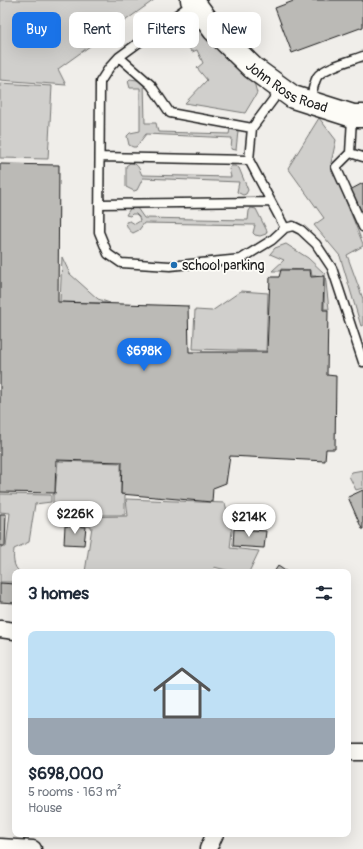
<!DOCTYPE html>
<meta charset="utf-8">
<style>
:root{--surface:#fff;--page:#f2f2f3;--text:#1f2937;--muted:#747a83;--line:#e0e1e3;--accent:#1a73e8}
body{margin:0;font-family:Pangolin,sans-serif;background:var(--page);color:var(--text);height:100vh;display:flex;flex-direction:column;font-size:15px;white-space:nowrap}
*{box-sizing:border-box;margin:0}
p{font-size:13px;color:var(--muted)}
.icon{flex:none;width:22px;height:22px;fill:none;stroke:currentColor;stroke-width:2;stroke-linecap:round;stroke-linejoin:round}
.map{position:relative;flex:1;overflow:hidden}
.panel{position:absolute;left:12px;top:569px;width:339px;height:268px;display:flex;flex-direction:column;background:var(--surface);border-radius:8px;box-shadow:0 4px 16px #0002}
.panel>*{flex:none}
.guide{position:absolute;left:12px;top:12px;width:339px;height:36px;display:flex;gap:8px}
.price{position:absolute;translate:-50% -34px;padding:0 9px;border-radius:14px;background:#fff;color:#222;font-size:13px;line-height:26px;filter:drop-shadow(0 1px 2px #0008)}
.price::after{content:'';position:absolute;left:50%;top:24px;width:12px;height:9px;margin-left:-6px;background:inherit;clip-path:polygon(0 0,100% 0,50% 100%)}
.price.current{background:var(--accent);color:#fff}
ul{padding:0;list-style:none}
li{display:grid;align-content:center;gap:8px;height:212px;padding:0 16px}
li+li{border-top:1px solid var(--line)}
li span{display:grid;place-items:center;height:124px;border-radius:8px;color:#555}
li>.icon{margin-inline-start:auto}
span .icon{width:72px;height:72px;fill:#fffc;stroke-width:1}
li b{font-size:17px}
h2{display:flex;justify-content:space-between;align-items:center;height:48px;padding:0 16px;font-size:17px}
.tag{padding:0 14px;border-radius:8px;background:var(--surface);box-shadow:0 4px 16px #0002;font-size:14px;line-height:36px}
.tag.current{background:var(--accent);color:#fff}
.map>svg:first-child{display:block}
</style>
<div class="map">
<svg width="363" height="849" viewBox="0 0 363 849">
<rect width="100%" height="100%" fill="#f0eeea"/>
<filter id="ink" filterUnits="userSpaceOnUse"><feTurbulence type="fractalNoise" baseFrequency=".025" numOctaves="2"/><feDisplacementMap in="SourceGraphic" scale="8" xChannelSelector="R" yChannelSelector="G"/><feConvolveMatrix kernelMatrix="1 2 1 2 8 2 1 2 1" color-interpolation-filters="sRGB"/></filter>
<g filter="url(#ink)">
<path fill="#d0cfcc" stroke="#767674" d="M0,0h154l-96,69 8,16 -66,-5z
M189,23l13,2 52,57 3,11 -12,20 -60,-10 22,-23 -10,-12 6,-5 -6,-13 -5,2 -17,-21z
M130,79l14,2 1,42h11l2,9 71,2 1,-5 5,-1 3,3 -2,19 -5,-1 1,-11 -86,-4 -10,13h-3l-4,-2 -2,-9 3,-3 10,-2v-43h-10l-2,-7z
M0,83l52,3 -4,73 -48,-1z
M319,118l17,22 -5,23 32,81v2l-16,9 16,44v26l-2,1 -21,-70 -26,-31 10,-7 -36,-50z
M130,163c8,0 9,6 12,12l89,2 -2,-8 2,-3h4l4,2 9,22 -2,4 -3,1 -6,-3 2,-10 -96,-4 -6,12 -3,1 -8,-4v-21z
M131,207l6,1 7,10 104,2 1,-9 2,-3 5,1 11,22 -1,3 -6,2 -5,-1 -2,-2 2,-8 -111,-2 -5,7 -6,3c-5,-3 -6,-6 -7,-11l4,-1 5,3 5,-3 -1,-4 -3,-3h-4l-2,2 -4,-1z
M286,244l22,14 17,16 4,35h-5l1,-33h-13l-1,-6 -30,-1 -1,2h-8l12,-11 -14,-6 5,-6z
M62,257l8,17 28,25 12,4 -50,-1z
M241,291l27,2 -2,58 -73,-2 2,-39 17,1z
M58,461l63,2v31l4,1v20h-72v-21h2z
M363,470v18l-7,2 -7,-14 3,-4z
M0,494l51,1v7l-16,2 -6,38 -15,7c-1,9 -1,18 6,23h-5v10h-15v-35h6l4,-34 -10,-1z
M126,499l99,4 7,28 -2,17 29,3 -10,21h-15l-20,-5 -1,5h-128l7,-45 -24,-3 1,-7 59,-1z"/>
<path fill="#bbbab6" stroke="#1c1c1c" d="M296,0h67v27l-71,26 -17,-45z
M0,164l59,1 -1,137 130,4 1,46h78l3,-75h9l2,-7h29l1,7 13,-1 -1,34h5l-1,65 9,1 -1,73h-9l-1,12 -95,-5 -4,27 -13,5 -1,14 -91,-8 1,-32 -66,-2 -1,33 -55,-1z
M363,183v31l-13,-24z
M363,490v39h-1l-14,-32z
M0,514h6l-1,32h-5z
M65,526l21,1 -2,18 -20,-1z
M234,529l32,2 -2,17 -31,-2z
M278,566l9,6h-13z
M0,583l15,1v19l-15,-1z"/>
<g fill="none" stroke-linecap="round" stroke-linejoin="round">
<defs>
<path id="lane" d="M193,3l-74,54 -10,11 -9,14 -1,150 9,22 13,9 49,3 71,-7 31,-19 13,-12 8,-2 8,4 15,14 16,24 31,94
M119,57l32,28 19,28 82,15
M281,89l-29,39 -3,32 36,68
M310,102c2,-8 3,-17 7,-25 5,-9 36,-17 46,-21
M352,118l-2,35 13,4
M350,153l-14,14 27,60
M100,157l149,3
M99,204l172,-2"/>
<path id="street" d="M0,629l15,2
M348,752h15
M0,847l33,2
M208,849l7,-15"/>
<g id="secondary">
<path id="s1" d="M192,0l22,30 39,38 40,29 60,19h10"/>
</g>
</defs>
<use href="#lane" stroke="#1c1c1c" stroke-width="11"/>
<use href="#street" stroke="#1c1c1c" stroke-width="19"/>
<use href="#secondary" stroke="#1c1c1c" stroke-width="25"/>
<use href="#lane" stroke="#fdfcf7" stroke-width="8"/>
<use href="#street" stroke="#fdfcf7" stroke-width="16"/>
<use href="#secondary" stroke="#fdfcf7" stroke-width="22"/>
</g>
</g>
<circle fill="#1f6fb2" stroke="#fdfcf7" stroke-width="1.5" cx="174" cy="265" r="4"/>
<g text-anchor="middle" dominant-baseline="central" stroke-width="3.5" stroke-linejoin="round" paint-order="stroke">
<g font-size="14" fill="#1c1c1c" stroke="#fdfcf7">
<text stroke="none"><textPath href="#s1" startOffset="131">John Ross Road</textPath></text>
</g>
<g font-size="14" fill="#1c1c1c" stroke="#fdfcf7" text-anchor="start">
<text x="182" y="265">school parking</text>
</g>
</g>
</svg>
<b class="price current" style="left:144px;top:372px">$698K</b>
<b class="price" style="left:75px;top:535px">$226K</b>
<b class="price" style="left:249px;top:538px">$214K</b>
<div class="guide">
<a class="tag current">Buy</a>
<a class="tag">Rent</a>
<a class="tag">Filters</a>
<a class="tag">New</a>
</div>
<section class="panel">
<h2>3 homes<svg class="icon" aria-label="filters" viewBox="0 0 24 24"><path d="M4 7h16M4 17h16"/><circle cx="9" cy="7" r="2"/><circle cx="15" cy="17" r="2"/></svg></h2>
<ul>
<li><span style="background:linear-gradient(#bfe0f5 70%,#9aa5b1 0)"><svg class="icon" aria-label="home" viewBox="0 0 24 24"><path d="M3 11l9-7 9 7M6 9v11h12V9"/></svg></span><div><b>$698,000</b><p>5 rooms · 163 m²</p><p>House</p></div></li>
</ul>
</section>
</div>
